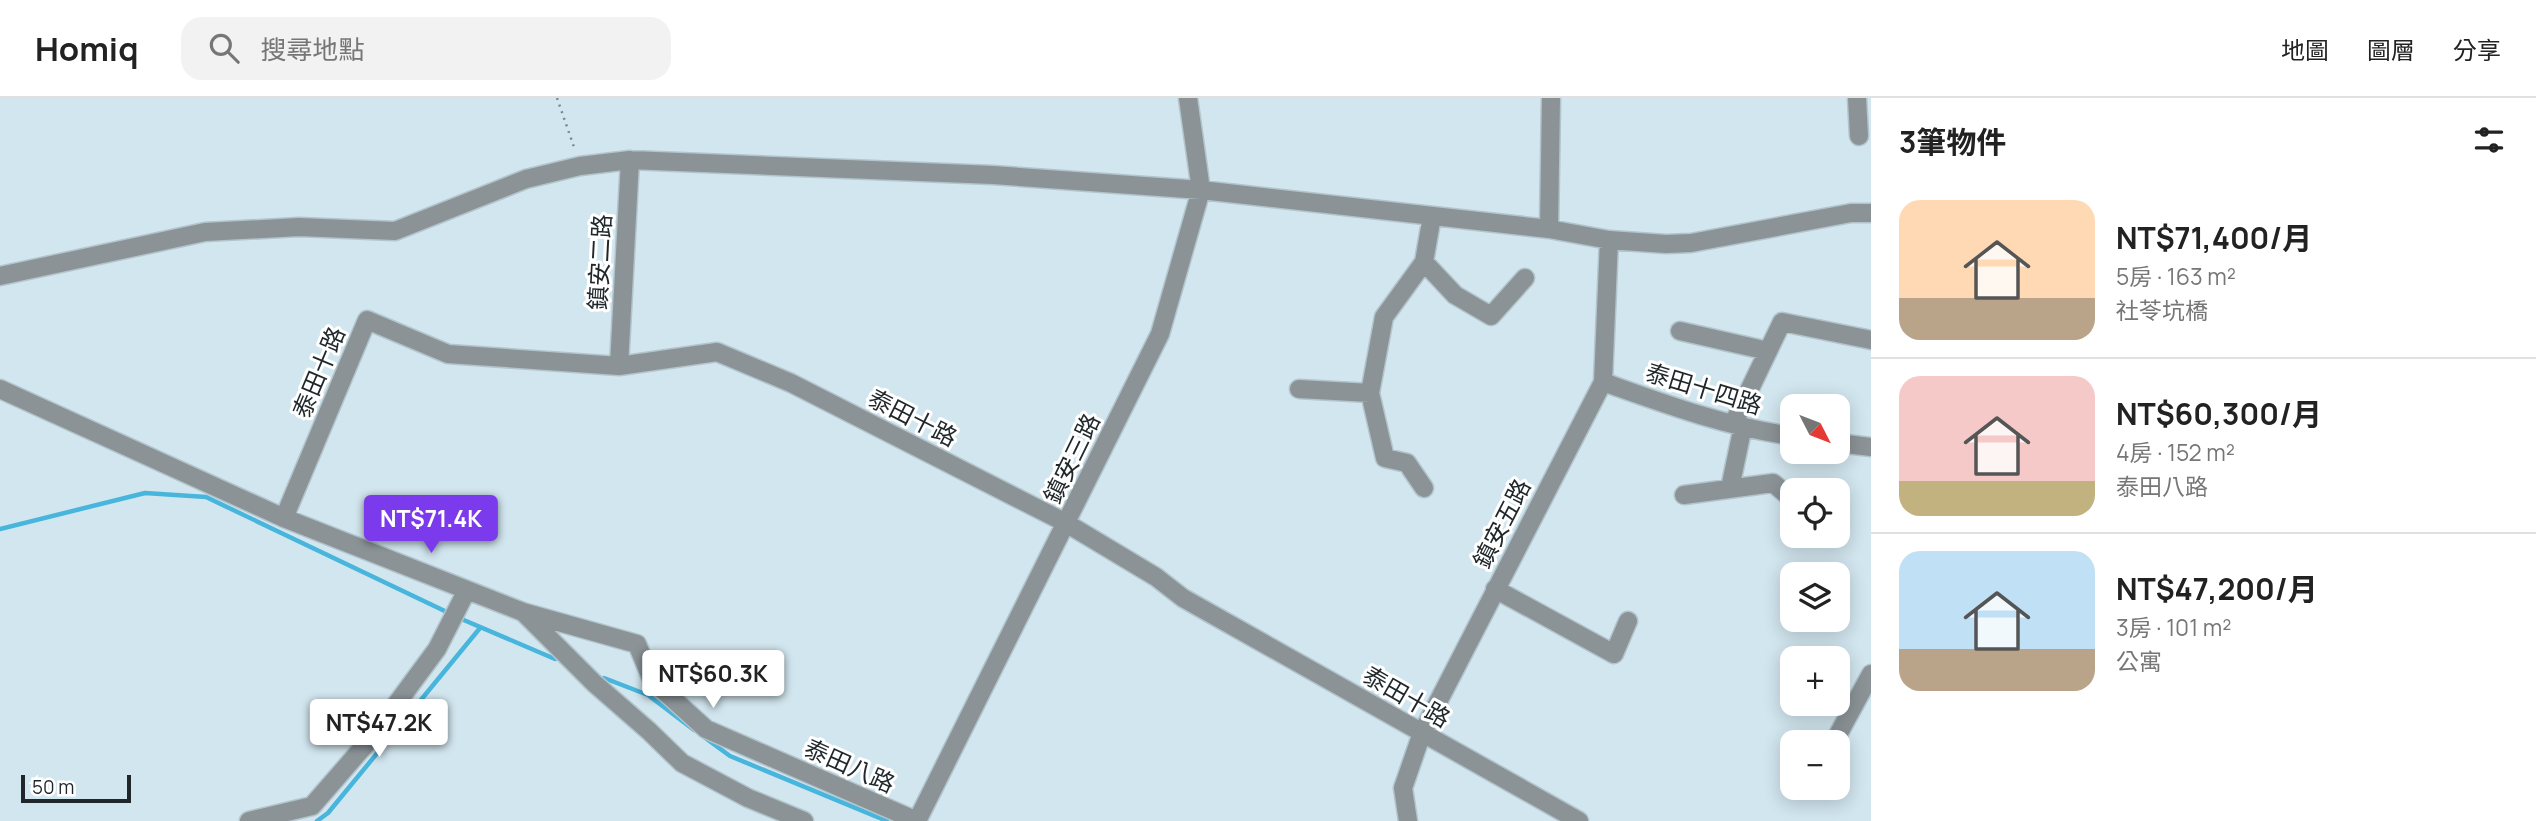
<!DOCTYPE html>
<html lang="zh-TW">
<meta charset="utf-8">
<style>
:root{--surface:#fff;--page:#f2f2f2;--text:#222;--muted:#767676;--line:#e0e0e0;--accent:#7c3aed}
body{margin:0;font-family:Manrope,"Noto Sans TC",sans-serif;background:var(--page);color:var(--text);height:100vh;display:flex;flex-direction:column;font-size:26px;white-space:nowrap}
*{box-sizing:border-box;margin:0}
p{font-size:23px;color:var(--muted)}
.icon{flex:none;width:38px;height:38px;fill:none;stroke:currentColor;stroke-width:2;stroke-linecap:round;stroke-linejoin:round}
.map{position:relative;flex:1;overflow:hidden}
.drawer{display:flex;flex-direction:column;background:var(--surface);width:665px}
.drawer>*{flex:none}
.needle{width:46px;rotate:132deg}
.controls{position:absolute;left:1780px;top:296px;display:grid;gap:14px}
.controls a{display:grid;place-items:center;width:70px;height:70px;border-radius:14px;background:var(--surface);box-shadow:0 4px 18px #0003;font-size:35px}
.scale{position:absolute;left:21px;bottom:18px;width:110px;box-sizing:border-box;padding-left:7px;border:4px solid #1f272a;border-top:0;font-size:19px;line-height:24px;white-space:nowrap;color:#1f272a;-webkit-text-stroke:5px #fff;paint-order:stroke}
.price{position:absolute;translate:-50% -60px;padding:0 16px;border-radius:7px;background:#fff;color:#222;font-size:23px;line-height:46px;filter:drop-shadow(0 2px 4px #0008)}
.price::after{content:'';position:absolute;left:50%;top:42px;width:21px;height:16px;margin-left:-10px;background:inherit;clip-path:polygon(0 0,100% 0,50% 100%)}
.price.current{background:var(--accent);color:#fff}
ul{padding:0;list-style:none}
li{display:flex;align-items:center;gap:21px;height:175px;padding:0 28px}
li+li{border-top:2px solid var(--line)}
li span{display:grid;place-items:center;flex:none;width:196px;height:140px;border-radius:21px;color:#555}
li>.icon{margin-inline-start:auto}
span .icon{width:84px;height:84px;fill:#fffc;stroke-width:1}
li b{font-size:30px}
h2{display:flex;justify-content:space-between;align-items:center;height:84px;padding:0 28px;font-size:30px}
header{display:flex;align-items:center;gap:42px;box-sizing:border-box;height:98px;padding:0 35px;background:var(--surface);border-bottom:2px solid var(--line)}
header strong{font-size:33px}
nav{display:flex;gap:38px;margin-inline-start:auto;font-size:24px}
.search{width:490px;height:63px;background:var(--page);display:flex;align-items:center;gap:18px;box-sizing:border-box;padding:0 24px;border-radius:21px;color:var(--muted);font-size:26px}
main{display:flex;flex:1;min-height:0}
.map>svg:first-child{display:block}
</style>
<header>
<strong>Homiq</strong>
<div class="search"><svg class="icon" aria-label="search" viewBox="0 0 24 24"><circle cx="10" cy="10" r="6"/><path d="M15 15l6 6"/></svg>搜尋地點</div>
<nav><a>地圖</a><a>圖層</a><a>分享</a></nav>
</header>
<main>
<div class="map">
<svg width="1871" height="723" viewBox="0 0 1871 723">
<rect width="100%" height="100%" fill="#d2e6ef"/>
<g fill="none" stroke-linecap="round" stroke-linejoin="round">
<path stroke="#47b5dc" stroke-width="4.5" d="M0,431l145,-36 61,4 245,117
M459,520l96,41
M604,580l44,17 46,35
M704,639l26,19 157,65
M317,723l11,-8 152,-185"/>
<defs>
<path id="minor" d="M1857,0l2,38
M1549,131l2,-131
M1424,164l31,33 36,21 34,-38
M0,178l205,-44 94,-5 96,4 131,-52 54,-13 50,-6 363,15 208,15 348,39 60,11 57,4 25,-1 160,-30h20
M1680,233l88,20
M619,268l11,-206
M1603,284c62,22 124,45 189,54
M0,291l284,129 239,94 71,71 55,48 33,32 66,35 56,23
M1299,291l71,4
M1733,326l49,-102 89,18
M1838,345l33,4
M1424,390l-17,-25 -22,-5 -15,-65 14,-76 40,-55 8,-46
M1730,390l13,-62
M1684,397l89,-12 19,16
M284,420l83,-198 81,34 171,12 98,-14 74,31 275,140 90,54 27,21 396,223
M1495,491l119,65 14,-33
M523,514l114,32 15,36 54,49 211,92 243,-487 41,-144 -13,-92
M1834,644l37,-68
M249,723l63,-15 60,-69 65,-88 30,-59
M1408,723l-5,-33 19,-55 181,-351 6,-142"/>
</defs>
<use href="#minor" stroke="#b2c4cc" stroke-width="21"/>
<path stroke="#7a888e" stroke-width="2.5" stroke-dasharray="2 5" stroke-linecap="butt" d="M557,0l18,52"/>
<use href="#minor" stroke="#8b9397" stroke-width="18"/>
</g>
<g text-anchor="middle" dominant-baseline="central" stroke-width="6" stroke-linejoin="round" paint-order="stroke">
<g font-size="24" fill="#1f272a" stroke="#fff">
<text transform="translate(599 164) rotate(-87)">鎮安二路</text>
<text transform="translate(318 274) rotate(-67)">泰田十路</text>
<text transform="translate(1704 290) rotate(17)">泰田十四路</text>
<text transform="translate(913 319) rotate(27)">泰田十路</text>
<text transform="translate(1071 360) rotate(-64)">鎮安三路</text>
<text transform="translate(1501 425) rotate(-63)">鎮安五路</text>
<text transform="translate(1407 598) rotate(30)">泰田十路</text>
<text transform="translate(850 667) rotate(24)">泰田八路</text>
</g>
</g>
</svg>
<div class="controls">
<a><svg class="needle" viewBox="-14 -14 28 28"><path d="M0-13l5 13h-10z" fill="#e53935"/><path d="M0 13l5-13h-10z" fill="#767676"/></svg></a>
<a><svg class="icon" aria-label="locate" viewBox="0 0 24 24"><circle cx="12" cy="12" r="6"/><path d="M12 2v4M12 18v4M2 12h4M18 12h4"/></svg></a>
<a><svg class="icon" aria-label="layers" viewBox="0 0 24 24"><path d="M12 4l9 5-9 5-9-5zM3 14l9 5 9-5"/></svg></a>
<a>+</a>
<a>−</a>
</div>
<div class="scale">50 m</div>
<b class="price current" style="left:431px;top:457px">NT$71.4K</b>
<b class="price" style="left:713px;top:612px">NT$60.3K</b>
<b class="price" style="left:379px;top:661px">NT$47.2K</b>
</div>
<section class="drawer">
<h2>3筆物件<svg class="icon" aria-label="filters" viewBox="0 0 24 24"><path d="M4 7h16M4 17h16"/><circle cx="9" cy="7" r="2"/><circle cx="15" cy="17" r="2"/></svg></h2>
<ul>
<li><span style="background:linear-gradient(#ffd9b3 70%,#b9a48a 0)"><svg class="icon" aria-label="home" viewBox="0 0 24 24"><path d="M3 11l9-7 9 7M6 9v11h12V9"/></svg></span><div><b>NT$71,400/月</b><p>5房 · 163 m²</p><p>社苓坑橋</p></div></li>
<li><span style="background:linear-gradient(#f6c9c9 75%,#c2b280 0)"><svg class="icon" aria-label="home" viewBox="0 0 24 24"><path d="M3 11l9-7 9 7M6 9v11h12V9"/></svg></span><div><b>NT$60,300/月</b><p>4房 · 152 m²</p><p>泰田八路</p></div></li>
<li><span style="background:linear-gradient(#bfe0f5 70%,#b9a48a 0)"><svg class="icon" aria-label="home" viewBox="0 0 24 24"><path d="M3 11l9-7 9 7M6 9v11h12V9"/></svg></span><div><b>NT$47,200/月</b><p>3房 · 101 m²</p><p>公寓</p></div></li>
</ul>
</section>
</main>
